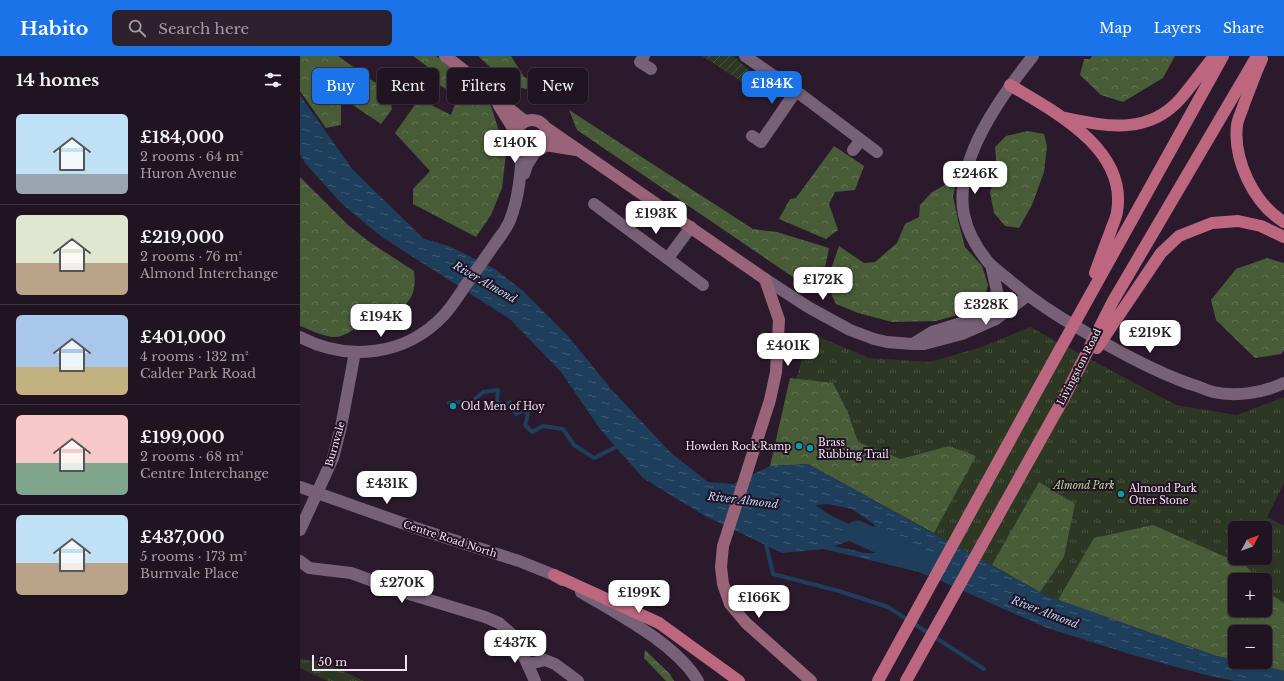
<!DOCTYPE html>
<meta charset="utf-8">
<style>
:root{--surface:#201421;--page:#2d212e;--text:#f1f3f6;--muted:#a29ea5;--line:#3d333f;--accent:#1a73e8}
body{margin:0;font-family:"Libre Baskerville",serif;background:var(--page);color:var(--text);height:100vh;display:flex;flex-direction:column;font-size:15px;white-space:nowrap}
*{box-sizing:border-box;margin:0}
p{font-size:13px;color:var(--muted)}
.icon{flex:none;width:22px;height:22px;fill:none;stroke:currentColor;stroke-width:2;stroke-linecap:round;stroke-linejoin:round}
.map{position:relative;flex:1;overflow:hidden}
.drawer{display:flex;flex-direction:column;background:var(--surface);width:300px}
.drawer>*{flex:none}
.hud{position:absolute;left:12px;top:12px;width:380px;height:36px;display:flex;gap:8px}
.needle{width:26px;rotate:49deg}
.buttons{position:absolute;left:928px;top:465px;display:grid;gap:8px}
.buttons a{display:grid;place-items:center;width:44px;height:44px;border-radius:6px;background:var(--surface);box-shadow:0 1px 3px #0004,0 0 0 1px var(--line);font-size:20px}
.scale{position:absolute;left:12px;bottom:10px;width:95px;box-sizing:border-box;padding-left:4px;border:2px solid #f0e4f0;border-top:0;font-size:11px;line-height:14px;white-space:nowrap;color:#f0e4f0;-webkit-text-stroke:3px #211122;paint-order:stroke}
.price{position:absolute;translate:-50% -34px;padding:0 9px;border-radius:8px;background:#fff;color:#222;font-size:13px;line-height:26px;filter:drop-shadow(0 1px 2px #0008)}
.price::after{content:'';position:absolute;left:50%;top:24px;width:12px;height:9px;margin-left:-6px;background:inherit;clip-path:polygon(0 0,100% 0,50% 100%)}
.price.active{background:var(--accent);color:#fff}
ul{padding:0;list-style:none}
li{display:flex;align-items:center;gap:12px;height:100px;padding:0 16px}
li+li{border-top:1px solid var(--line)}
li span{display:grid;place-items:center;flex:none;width:112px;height:80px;border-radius:6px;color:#555}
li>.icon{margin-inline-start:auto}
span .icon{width:48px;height:48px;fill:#fffc;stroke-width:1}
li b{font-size:17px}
h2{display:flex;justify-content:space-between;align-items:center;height:48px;padding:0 16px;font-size:17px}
.tag{padding:0 14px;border-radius:6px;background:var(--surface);box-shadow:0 1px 3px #0004,0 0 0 1px var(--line);font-size:14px;line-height:36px}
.tag.active{background:var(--accent);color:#fff}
header{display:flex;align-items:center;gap:24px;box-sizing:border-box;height:56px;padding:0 20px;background:var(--accent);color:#fff}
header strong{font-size:19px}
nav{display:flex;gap:22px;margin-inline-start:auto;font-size:14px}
.search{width:280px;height:36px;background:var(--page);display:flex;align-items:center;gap:10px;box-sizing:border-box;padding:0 14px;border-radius:6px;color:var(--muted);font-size:15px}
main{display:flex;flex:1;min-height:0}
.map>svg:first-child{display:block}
</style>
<header>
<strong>Habito</strong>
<div class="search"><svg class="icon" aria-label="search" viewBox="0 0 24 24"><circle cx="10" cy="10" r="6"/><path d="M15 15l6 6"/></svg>Search here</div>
<nav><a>Map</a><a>Layers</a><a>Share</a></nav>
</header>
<main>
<section class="drawer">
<h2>14 homes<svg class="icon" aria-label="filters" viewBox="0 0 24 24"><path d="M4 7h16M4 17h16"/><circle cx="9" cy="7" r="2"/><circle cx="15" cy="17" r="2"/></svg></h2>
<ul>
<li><span style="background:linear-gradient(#bfe0f5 75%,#9aa5b1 0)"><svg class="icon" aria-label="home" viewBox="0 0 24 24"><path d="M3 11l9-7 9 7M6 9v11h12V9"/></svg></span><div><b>£184,000</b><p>2 rooms · 64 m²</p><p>Huron Avenue</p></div></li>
<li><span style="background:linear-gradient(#dfe7d0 60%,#b9a48a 0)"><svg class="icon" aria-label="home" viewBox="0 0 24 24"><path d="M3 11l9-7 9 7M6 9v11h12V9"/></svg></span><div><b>£219,000</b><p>2 rooms · 76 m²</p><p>Almond Interchange</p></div></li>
<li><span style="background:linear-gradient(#a9c7e8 65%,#c2b280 0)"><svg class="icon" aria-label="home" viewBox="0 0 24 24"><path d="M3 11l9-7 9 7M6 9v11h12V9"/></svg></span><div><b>£401,000</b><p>4 rooms · 132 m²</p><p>Calder Park Road</p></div></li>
<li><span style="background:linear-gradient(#f6c9c9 60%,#7fa58c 0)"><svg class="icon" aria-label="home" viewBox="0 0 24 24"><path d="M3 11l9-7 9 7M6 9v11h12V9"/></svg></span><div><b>£199,000</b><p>2 rooms · 68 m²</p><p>Centre Interchange</p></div></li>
<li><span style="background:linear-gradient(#bfe0f5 60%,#b9a48a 0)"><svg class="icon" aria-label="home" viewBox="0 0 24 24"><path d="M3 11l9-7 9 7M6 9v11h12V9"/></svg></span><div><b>£437,000</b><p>5 rooms · 173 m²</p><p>Burnvale Place</p></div></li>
</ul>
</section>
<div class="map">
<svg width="984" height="625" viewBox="0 0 984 625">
<defs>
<pattern id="grass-tufts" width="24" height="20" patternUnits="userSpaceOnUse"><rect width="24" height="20" fill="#2c3823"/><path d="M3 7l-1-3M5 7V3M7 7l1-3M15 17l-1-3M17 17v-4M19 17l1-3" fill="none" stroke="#4b5543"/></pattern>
<pattern id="forest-crowns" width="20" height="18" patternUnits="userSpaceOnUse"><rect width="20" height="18" fill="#475c37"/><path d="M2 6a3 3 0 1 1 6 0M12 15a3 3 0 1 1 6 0" fill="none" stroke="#627354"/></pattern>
<pattern id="garden-furrows" width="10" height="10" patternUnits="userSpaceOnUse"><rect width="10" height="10" fill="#2c3823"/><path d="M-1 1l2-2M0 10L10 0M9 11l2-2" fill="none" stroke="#4b5543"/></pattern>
<pattern id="water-ripples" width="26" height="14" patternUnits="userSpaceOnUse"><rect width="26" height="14" fill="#1e3e5b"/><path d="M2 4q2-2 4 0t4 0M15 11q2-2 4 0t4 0" fill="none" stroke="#3f5a73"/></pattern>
</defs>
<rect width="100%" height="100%" fill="#2b1a2c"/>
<path fill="url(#grass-tufts)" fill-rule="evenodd" d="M730,271l146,78 61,10 47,-18v86l-17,34 17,9v145l-40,-9h21v-30h-30v28l-97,-31 -93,-34 -237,-131 -38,2 40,-133 59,25 61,4 52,-15zM935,472h30v30h-30zM935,524h30v30h-30z
M0,603l24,3 40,19h-36l-28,-13z"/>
<path fill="url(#forest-crowns)" d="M0,0h38l49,35 5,18 -11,15 -40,-27v28l-15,3 -26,-37z
M113,0h23l29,20 25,27 16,50 -4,35 -11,27 -15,22 -63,-33v-15l17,-18 -35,-38 24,-34 32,16 7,-19 -27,-16 1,-10z
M178,0h33l13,21 15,6 4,10 -33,-8z
M792,0h83l-12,22 -40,24 -22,-7 -21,-20 4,-16h6z
M269,54l184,119 24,3 52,16 -4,20 -1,19 -9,5 -238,-162z
M728,75l16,3 3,13 -3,25 -12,33 -13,23 -14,-2 -11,-13 -4,-21 7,-22 -2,-23 11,-11z
M534,90l30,20 -9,24 -20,2 -6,12 9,26 -12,9 -47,-20 11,-20 6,-1z
M0,121l47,47 21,17 46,30c3,23 -4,33 -23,44 -4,3 -9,7 -14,8 -6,2 -10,0 -17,3 -9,4 -15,11 -25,11 -12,0 -24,-7 -35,-11z
M651,126l4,6 -2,8 5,24 7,27 17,19 6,19 -4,16 -9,9 -39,11 -44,1 -34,-9 -22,-9 -6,-13 1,-22 8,-23 25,17 11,-1 22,-19 8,-19 14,-7 1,-12 12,-13z
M967,202l17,5v87l-3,4 -26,4 -39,-38 -5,-20 25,-31z
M490,322l43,5 15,30 10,29 43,17 48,-13 27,10 -42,77 -126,-69 -38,2z
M739,426l36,22 -11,53 -24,35 -48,-27z
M853,469l93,41 11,14h-22v30h30v-21l5,5 14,9v68l-40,-9h21v-30h-30v28l-19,-4 -158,-56 36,-62z
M345,594l25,24 4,7h-8l-22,-23z"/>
<path fill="url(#garden-furrows)" d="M402,0h31l38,34 -5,8z"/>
<path fill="url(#water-ripples)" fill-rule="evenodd" d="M0,39l53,75 71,69 25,7 46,23 28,22 45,45 44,54 59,63 37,29 25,2 37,-18 38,-2 237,131 171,61 19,4v2h9l40,9v10h-50l-28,-6 -70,-19 -89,-28 -124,-55 -99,-24 -42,4 -77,-37 -62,-38 -43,-49 -39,-57 -50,-52 -129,-83 -40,-33 -37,-41 -5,-9zM527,448l25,5 23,16 -4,5c-20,-4 -39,-12 -55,-25zM549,485l51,6 8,1 -16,5h-27l-31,-7z"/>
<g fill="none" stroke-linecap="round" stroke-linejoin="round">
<path stroke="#1e3e5b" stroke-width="4" d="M149,347l24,-2 10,-9 15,-2 -1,12 8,3 5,-3 6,12 8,-4 4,4 -3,11 7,7 11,-6 20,3 11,16 20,13 26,-13
M466,488l7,30 66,17 49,16 96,62"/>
<path stroke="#1e3e5b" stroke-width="23" d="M557,476l72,32"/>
<path stroke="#766176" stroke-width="12" d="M344,0l-4,6 11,7
M445,0l51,35 81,61
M452,80l9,6 35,-51
M553,94l8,-10
M294,148l109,81
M368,202l23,-31
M0,474l33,-72 8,-31 14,-75
M0,505l9,7 42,5 55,20 79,24 14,6 16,14 20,44
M229,608l16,-4 10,4 23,17"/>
<path stroke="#766176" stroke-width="12" d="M733,0c-32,40 -80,106 -69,159 4,18 14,35 25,48 6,6 13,11 19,16 22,19 46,35 72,50 35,21 71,41 110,55 8,2 16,6 23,8 23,5 50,1 71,-9
M224,118l3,-9 8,-13
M465,223l43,28 42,23 24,9 13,3 25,2h12l38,-10 34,-15 31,-23
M0,281c48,25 106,19 144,-22 11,-12 19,-27 29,-40 8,-11 16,-23 24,-34 5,-7 10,-13 13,-21 9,-22 11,-47 12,-71
M614,287l18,-11 45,-14 16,-14 4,-13 -6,-26
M0,431l122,43 97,31 35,14 8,5
M281,536c38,23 94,51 117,89"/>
<path stroke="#99647a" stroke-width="12" d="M145,0c29,20 53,45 80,65
M198,48l18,29
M216 80a16 16 0 1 1 32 0a16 16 0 1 1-32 0Z
M245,71l220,152 14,41 -3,52 -6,28 -47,146 -2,21 2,17 7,20 16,19 65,58
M245,89l31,5"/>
<path stroke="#bc677f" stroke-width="12" d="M962,3c-7,15 -12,30 -18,45 -2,7 -6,14 -7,21 -4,35 17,79 47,97
M710,29c45,27 118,64 107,127 -1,7 -5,14 -7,21 -5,13 -10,26 -15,40
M766,62c42,9 84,17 116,-21 11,-13 21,-27 32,-41
M797,292l64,-95 18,-17 33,-13 26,-2 23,5 23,11
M254,519l105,48 80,58
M578,625l166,-303 179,-322
M606,625l160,-287 47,-93 144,-245"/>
</g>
<g fill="#0f9aa8" stroke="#211122" stroke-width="1.5">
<circle cx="153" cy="350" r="4"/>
<circle cx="499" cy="390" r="4"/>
<circle cx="510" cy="392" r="4"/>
<circle cx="821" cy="438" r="4"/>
</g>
<g text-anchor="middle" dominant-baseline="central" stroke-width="4" stroke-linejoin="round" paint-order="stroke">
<g font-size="10" fill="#f0e4f0" stroke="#211122">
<text transform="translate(779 311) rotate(-63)">Livingston Road</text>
<text transform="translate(35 388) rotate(-74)">Burnvale</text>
<text transform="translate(150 483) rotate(18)">Centre Road North</text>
</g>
<g font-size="10" fill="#f0e4f0" stroke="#211122" text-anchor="start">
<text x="161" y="350">Old Men of Hoy</text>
<text x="518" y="386">Brass<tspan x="518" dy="12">Rubbing Trail</tspan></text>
<text x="491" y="390" text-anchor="end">Howden Rock Ramp</text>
<text x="829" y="432">Almond Park<tspan x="829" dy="12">Otter Stone</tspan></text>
</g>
<g font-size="10" font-style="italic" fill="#b8dd9e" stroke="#211122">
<text x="784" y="429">Almond Park</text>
</g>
<g font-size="11" font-style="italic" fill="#b7d7f7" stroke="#211122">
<text transform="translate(185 226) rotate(30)">River Almond</text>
<text transform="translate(443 444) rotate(7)">River Almond</text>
<text transform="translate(745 556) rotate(21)">River Almond</text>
</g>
</g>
</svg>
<div class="buttons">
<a><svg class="needle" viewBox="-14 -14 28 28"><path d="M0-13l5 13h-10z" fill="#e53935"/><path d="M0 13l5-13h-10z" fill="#a29ea5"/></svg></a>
<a>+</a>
<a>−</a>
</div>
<div class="scale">50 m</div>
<b class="price active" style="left:472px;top:49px">£184K</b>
<b class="price" style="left:215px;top:108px">£140K</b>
<b class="price" style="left:675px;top:139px">£246K</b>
<b class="price" style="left:356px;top:179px">£193K</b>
<b class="price" style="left:523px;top:245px">£172K</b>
<b class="price" style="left:686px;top:270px">£328K</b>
<b class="price" style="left:81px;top:282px">£194K</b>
<b class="price" style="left:850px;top:298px">£219K</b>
<b class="price" style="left:488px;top:311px">£401K</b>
<b class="price" style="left:87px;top:449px">£431K</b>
<b class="price" style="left:102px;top:548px">£270K</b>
<b class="price" style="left:339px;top:558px">£199K</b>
<b class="price" style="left:459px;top:563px">£166K</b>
<b class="price" style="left:215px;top:608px">£437K</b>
<div class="hud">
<a class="tag active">Buy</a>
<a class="tag">Rent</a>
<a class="tag">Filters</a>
<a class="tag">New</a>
</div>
</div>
</main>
